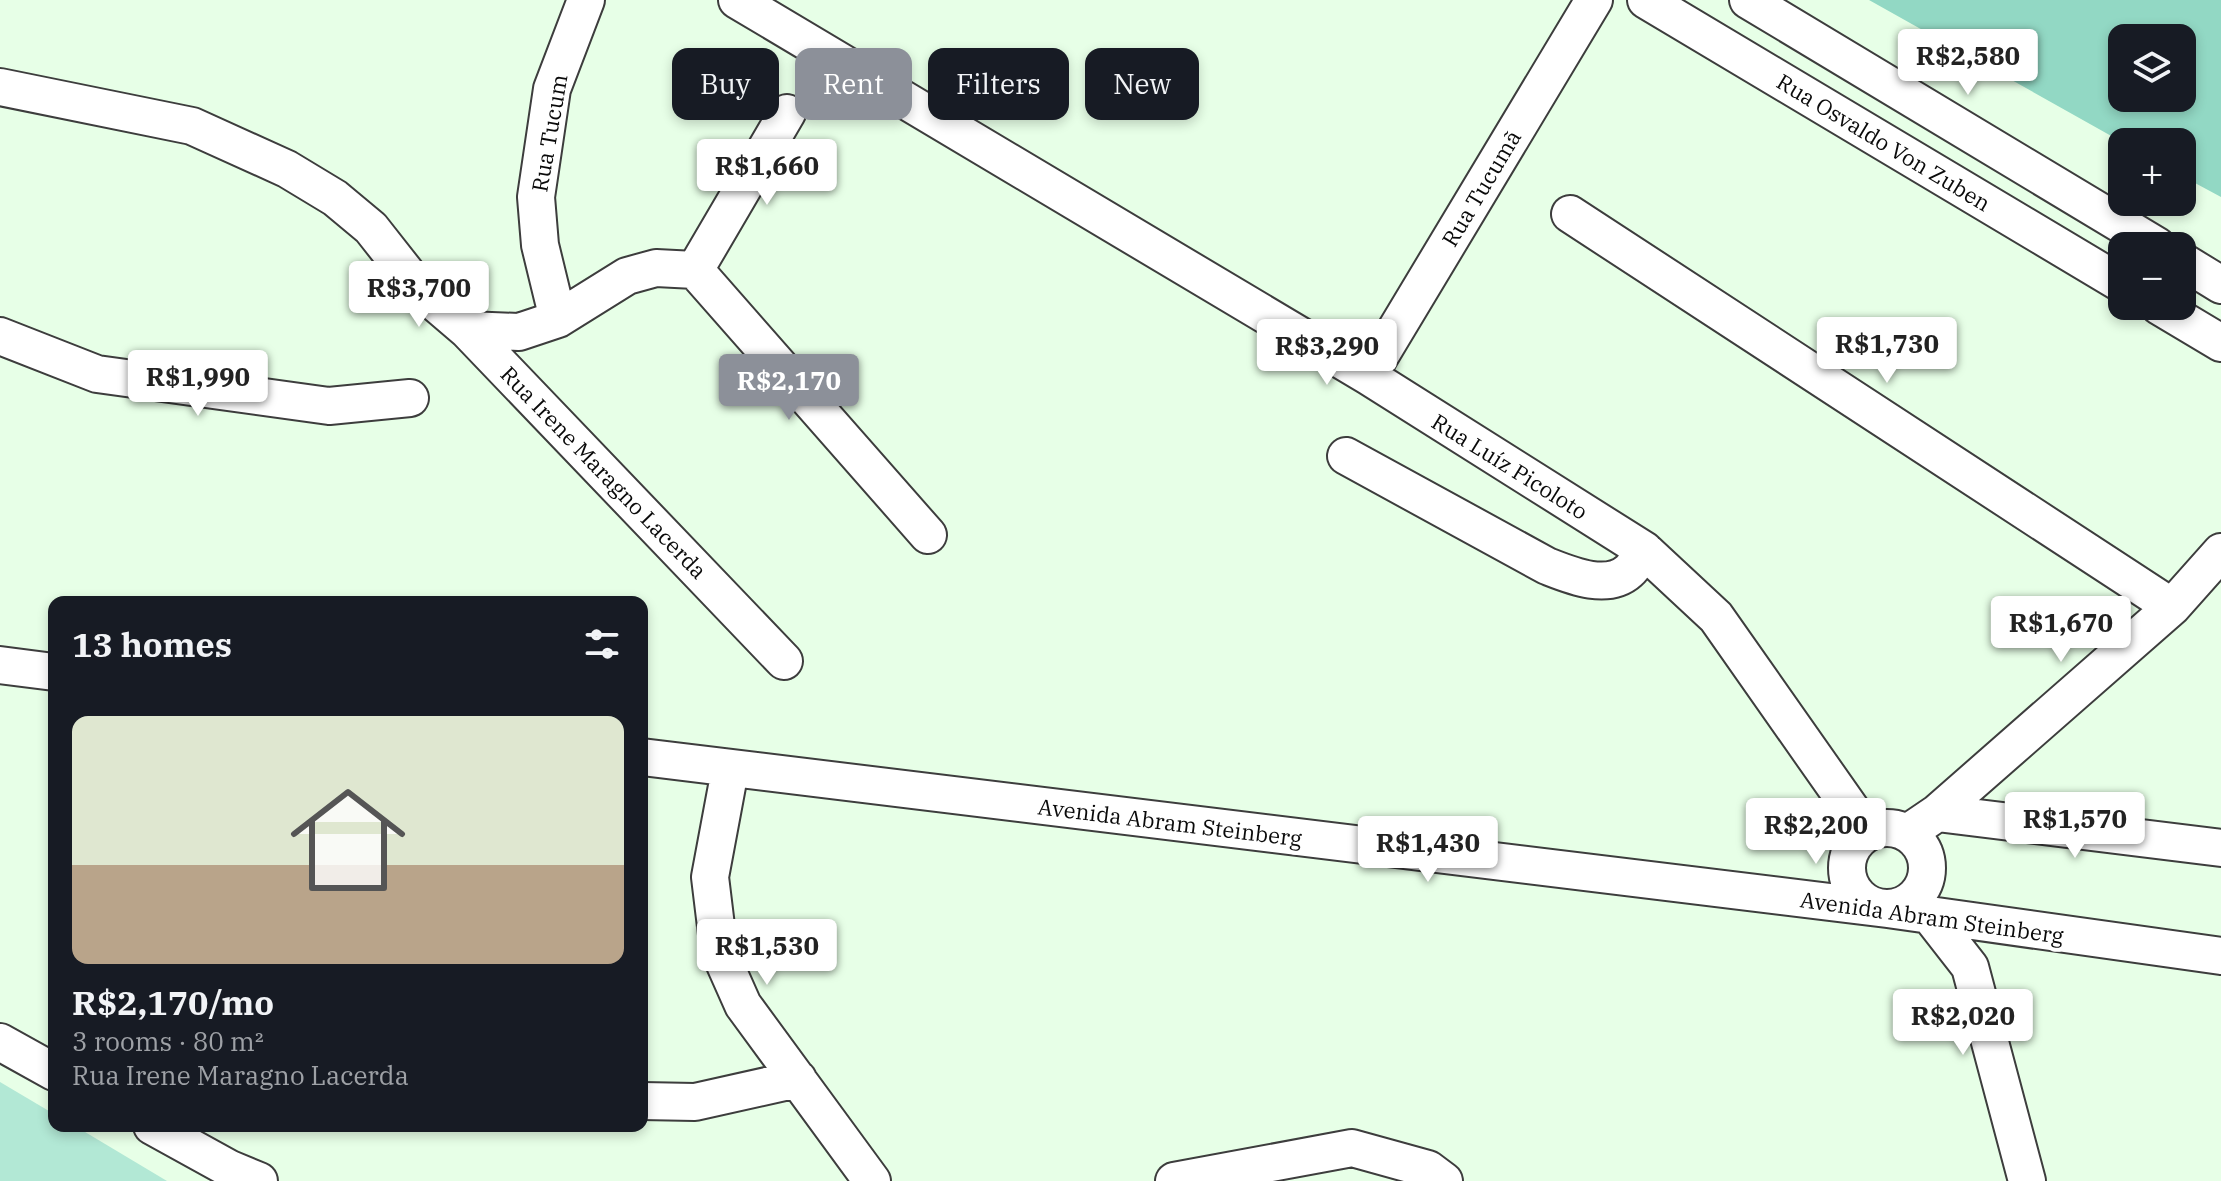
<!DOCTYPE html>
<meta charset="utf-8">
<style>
:root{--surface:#171b24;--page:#242831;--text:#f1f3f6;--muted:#9ea1a6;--line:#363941;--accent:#8c9099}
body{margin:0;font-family:"IBM Plex Serif",serif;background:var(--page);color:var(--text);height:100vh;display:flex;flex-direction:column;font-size:30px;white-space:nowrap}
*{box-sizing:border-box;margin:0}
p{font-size:26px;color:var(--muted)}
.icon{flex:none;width:44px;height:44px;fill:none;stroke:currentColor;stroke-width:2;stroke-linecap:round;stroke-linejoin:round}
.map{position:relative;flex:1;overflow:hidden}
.panel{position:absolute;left:48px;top:596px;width:600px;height:536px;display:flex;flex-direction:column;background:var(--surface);border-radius:16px;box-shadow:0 4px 12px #0003}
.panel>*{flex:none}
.guide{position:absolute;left:672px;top:48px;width:760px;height:72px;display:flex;gap:16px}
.fabs{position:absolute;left:2108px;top:24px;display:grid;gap:16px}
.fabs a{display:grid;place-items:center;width:88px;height:88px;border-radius:16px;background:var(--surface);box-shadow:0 4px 12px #0003;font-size:40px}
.price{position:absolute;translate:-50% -68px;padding:0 18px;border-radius:8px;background:#fff;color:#222;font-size:26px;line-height:52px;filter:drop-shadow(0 2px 4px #0008)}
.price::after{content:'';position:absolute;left:50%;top:48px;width:24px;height:18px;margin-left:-12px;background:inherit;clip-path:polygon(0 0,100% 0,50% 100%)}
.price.selected{background:var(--accent);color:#fff}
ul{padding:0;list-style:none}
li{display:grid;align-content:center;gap:16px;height:424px;padding:0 24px}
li+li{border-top:2px solid var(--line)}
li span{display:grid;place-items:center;height:248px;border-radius:16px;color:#555}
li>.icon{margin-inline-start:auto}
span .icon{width:144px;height:144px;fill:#fffc;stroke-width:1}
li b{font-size:34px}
h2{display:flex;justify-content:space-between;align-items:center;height:96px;padding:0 24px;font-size:34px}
.pill{padding:0 28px;border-radius:16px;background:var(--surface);box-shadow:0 4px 12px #0003;font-size:28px;line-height:72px}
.pill.selected{background:var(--accent);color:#fff}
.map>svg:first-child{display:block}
</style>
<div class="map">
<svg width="2221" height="1181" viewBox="0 0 2221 1181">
<rect width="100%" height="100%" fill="#e7ffe7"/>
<path fill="#b2e8d5" d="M0,1082l54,32v12h21l92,55h-167z"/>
<path fill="#92d8c4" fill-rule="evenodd" d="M1869,0h352v197l-39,-21v-34h-60zM2122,38h60v60h-60z"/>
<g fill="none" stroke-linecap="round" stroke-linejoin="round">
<defs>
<path id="minor" d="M737,0l631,376 276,174 72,67 151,215
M1646,0l476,284
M1748,0l409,246
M0,87l192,39 95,43 48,29 36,30 48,61 48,41 317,331
M1570,214l602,393
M2182,261l39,24
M695,270l92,-157
M2159,306l62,37
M558,319l69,-43 29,-8 39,2 233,265
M467,330l52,2 39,-13 -18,-74 -4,-48 16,-108 34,-89
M0,336l97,38 232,32 81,-8
M1368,376l226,-376
M1346,456l201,110c23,9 60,25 82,5 6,-5 10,-14 15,-21
M0,665l54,7
M642,757l1245,152 334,47
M730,770l-20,107 9,74 24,54 129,176
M1937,813l284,35
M1847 868a40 40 0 1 1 80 0a40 40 0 1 1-80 0Z
M1909,832l28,-19 235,-206 49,-55
M1931,917l39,50 57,214
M0,1042l54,30
M642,1101l53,1 103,-23
M152,1126l78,43 29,12
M1174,1181l178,-33 76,21 16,12"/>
</defs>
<use href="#minor" stroke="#3d3d3d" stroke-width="40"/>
<use href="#minor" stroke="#fff" stroke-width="36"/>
</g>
<g text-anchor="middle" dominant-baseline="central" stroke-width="8" stroke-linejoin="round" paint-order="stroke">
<g font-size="22" fill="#0a0a0a" stroke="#fff">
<text transform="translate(549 133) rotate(-80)">Rua Tucum</text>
<text transform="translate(1884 142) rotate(31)">Rua Osvaldo Von Zuben</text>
<text transform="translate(1481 188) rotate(-59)">Rua Tucumã</text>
<text transform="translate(1510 466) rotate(32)">Rua Luíz Picoloto</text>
<text transform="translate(604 472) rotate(46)">Rua Irene Maragno Lacerda</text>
<text transform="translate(1170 822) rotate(7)">Avenida Abram Steinberg</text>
<text transform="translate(1932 917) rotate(8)">Avenida Abram Steinberg</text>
</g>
</g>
</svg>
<div class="fabs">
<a><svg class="icon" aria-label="layers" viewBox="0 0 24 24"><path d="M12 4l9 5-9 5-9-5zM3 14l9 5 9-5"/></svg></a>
<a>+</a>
<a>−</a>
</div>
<b class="price" style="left:1968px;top:97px">R$2,580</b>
<b class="price" style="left:767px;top:207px">R$1,660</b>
<b class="price" style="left:419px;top:329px">R$3,700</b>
<b class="price" style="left:1887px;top:385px">R$1,730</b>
<b class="price" style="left:1327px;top:387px">R$3,290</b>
<b class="price" style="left:198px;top:418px">R$1,990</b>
<b class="price selected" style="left:789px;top:422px">R$2,170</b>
<b class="price" style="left:2061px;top:664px">R$1,670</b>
<b class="price" style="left:2075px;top:860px">R$1,570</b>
<b class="price" style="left:1816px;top:866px">R$2,200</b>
<b class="price" style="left:1428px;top:884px">R$1,430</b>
<b class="price" style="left:767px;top:987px">R$1,530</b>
<b class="price" style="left:1963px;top:1057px">R$2,020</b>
<div class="guide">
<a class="pill">Buy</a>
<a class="pill selected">Rent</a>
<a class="pill">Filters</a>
<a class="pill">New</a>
</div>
<section class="panel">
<h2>13 homes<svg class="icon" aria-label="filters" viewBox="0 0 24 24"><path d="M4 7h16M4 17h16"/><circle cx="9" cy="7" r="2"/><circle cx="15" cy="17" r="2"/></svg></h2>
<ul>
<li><span style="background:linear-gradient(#dfe7d0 60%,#b9a48a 0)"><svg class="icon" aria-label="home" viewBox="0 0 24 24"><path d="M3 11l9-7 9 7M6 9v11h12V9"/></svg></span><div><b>R$2,170/mo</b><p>3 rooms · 80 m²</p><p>Rua Irene Maragno Lacerda</p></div></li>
</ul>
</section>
</div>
